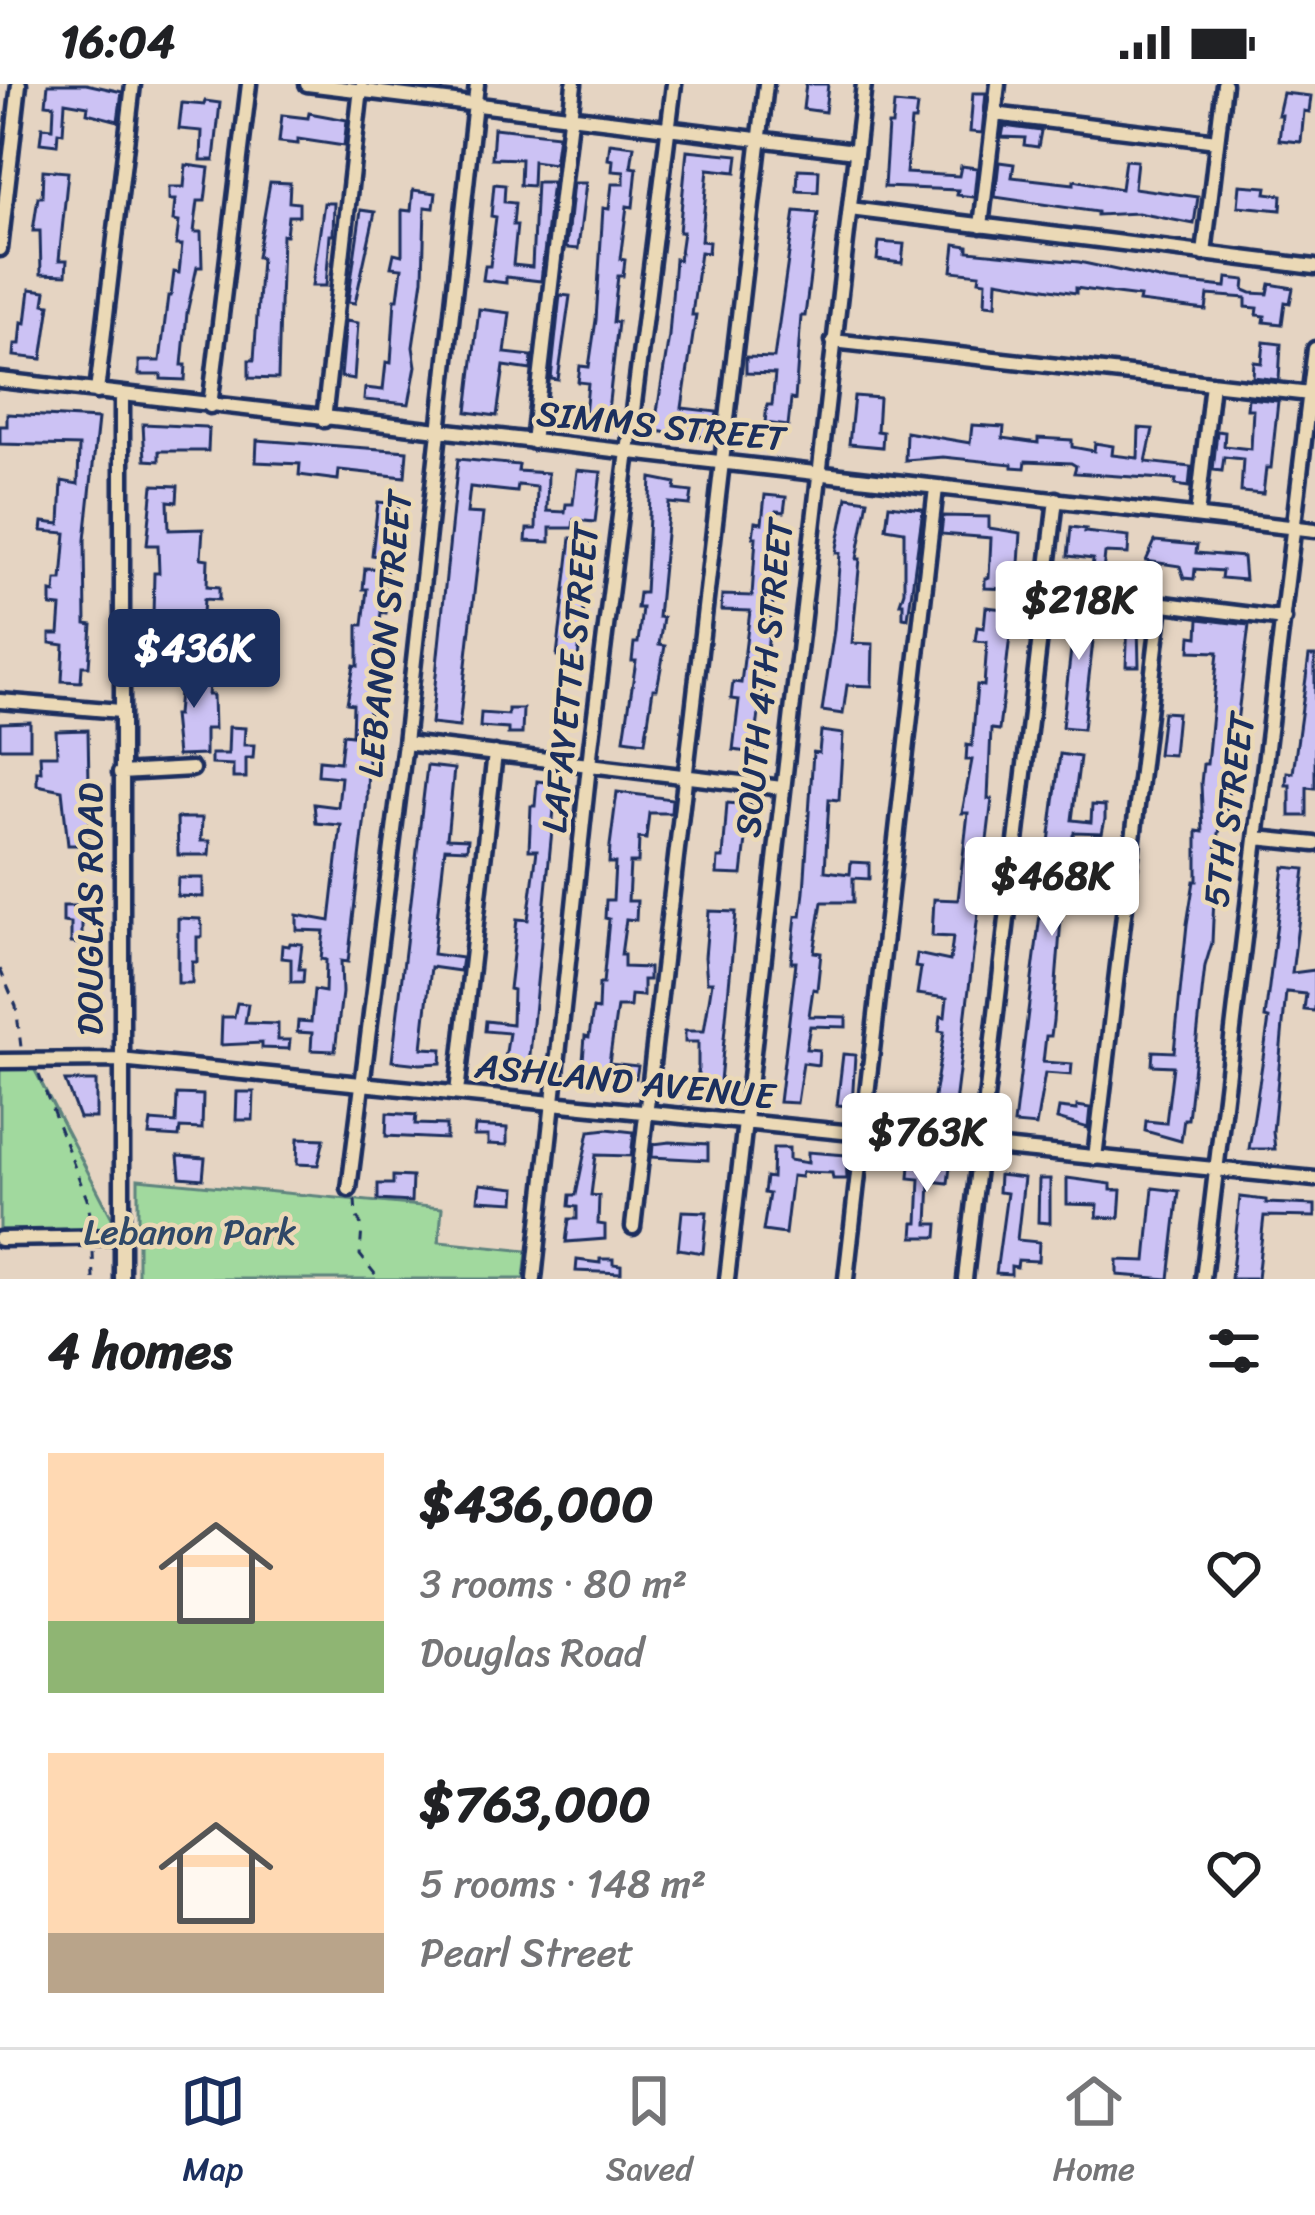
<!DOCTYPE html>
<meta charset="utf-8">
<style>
:root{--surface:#fff;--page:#f2f2f2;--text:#202124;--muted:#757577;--line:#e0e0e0;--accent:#1b2f5e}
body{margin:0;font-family:Sriracha,sans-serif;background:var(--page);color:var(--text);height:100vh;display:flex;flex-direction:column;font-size:45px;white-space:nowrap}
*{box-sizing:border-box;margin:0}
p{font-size:39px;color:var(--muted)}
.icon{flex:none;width:66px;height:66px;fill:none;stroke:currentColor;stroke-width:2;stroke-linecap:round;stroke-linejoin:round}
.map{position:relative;height:1195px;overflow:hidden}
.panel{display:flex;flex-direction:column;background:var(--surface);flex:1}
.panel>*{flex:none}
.price{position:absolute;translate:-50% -102px;padding:0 27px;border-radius:12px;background:#fff;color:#222;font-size:39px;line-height:78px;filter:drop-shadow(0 3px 6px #0008)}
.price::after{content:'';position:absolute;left:50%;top:72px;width:36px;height:27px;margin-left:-18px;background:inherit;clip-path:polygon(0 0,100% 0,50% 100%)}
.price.current{background:var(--accent);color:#fff}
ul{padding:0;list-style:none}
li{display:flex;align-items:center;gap:36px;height:300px;padding:0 48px}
li span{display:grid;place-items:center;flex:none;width:336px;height:240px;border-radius:0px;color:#555}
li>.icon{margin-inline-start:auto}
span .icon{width:144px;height:144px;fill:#fffc;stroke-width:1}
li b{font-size:51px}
h2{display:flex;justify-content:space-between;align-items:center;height:144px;padding:0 48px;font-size:51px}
.status{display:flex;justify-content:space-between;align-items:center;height:84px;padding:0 60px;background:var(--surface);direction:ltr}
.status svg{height:33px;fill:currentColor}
.menu{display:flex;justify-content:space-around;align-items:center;height:168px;border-top:3px solid var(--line);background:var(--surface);font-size:33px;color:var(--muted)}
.menu a{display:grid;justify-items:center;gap:6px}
.menu .current{color:var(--accent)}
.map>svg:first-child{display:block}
</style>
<div class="status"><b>16:04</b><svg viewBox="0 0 49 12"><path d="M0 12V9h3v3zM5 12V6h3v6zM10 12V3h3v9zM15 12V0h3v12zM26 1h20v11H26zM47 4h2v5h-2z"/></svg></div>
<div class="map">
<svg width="1315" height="1195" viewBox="0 0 1315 1195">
<rect width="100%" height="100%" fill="#e5d4c2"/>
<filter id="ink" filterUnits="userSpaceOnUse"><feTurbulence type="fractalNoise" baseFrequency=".00833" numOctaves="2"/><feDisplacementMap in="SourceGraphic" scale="24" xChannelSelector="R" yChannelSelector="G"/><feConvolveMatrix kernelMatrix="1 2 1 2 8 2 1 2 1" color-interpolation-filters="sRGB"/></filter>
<g filter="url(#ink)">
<path fill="#a1d99e" stroke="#5e847e" stroke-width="3" d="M0,977h30l92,176 -122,1z
M138,1095l304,29 -3,34 88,9 -3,28h-386z"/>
<path fill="#ccc2f4" stroke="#1b2f5e" stroke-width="3" d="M48,0h38l36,8 -4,29 -31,-8 1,-7 -23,-4 -2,31 -5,-1 -1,13 -17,-2 2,-16 11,1 1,-23 -8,-1z
M806,0h22l-3,28 -22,-3z
M973,9h13l-4,40 -12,-1z
M1283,9l28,3 -2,16 -5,-1 -3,31 -22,-2 3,-25h-4z
M205,17l15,2 -6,57h-13l1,-29 -23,-2 3,-26 22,2z
M894,20l23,2 -2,15h-4l-5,52 53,3 2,-10 16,2 -3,29 -17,-2 1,-5 -74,-3 4,-62h4z
M309,29l38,7 -3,26 -46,-7v5l-19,-2 3,-27 26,3z
M1004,42l37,5 -3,16 -14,-2 1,-7 -23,-1z
M494,44l64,7 -4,29 -21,-3 -1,25 -12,-1 1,-26 -29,-1z
M610,59l24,3 -3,21 6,1 -4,39 -6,-1 -7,53 5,1 -2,16h-5l-2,17 -3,29h5l-12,106 -22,-3 4,-42 -10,-1 2,-16 9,1 7,-47 7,-112 6,1 3,-25h12v-12l-12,-1 1,-11 -5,-1z
M687,66l51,5 -2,17 -28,-3 -7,72 8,1 -1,11 -8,-1 -8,63h4l-14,93 35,4 -3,26 -60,-7 15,-95 6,-77 4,1 4,-28h-4z
M1125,76l12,1 -3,27 64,9 -4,27 -56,-11 -41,2v-3l-102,-15 4,-35 15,2 -2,13 62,7v-4l47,9z
M186,81l23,3 -4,33h-7l-4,31h7l1,35h-5l-10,46 -5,52h4l-1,15 -24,-1v-4h-22v-14h21l8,-65h3l3,-24 5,1 3,-28h-6l3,-23 -6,-1 2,-21h-6v-13h15z
M798,85l21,1 -1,22 -21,-1z
M43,86l25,2 -9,88h8l-1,15 -25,-1 -1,-43h-7l5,-34h4z
M270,98l20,1 -1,19 10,1v13h-11l-2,19h-4l-4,144 -29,-1v-18h5l7,-102 -4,-1z
M536,98h16l-11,99 -35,-4v6l-23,-3 2,-14h5l6,-49 -5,-1 3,-32 11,1 -1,17 11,1 -2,22h4l-4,40 19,2z
M573,99h13l-8,66 -12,-1z
M1240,101l27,2 -1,6 16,2 -1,15 -43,-4z
M413,106l23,3 -2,15 -9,-1 -2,72 -10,68 3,19 -7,38 -45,-4 1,-12 18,2 3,-28 5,1 4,-64h3l4,-31 -11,-1 3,-14 8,2v-45l9,1z
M324,119h10l-1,32h-3l-4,51h-14z
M361,126l14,2 -20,91 -7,-1z
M795,127l23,2 -13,103h-4l-6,84 -4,-1 -3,27 -23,-3 2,-18h5l3,-31 -29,-1v-16l28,1z
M879,158l25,2 -2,19 -25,-3z
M955,160l13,2v5l111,11 89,19 58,6 1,-9 18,2 -1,10 7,3 17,1 2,-10 23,4 -3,15 -5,-1 -3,22 -18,-2 1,-6 -8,-1 1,-7 -12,-1v-9l-38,-3 -2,15 -67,-8 1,-5 -24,-3 -40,-6v5l-13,-2 -66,-11 -1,25 -11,-1 1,-23 -7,-1 1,-6 -28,-3z
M30,205l16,2 -2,13 6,1 -8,54 -28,-3 1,-12h5l2,-22 4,1z
M560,211l10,1 -12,84 -7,-1z
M479,225l31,4 -5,40 27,3 -1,14 -27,-4 -7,50 -30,-4z
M346,237l12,2 -4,56 -13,-2z
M1264,258l17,2 -2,36 -26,-3 1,-15 8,1z
M854,312l25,2 -2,33 6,1 -1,15 -33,-3z
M1248,314l30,3 -7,67h-5l-3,26 -22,-2 2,-33 -19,-2 -2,14 -9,-1 4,-39 8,1 -1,14 27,3 2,-40h-6z
M7,330l91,5 -13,121 1,84 6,1 -3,41h-7l-1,16 -19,-1 2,-36 -14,-2v-9h9l2,-27 -10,-1v-14l4,1 1,-13h6l4,-47 -24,-2 1,-9 17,2 2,-43 16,3 1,-38 -79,-2v-18h7z
M143,340l62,3 4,2 -1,22h-49v10l-14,-1z
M972,341l32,2 -1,11 35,5v-5l34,2v7l22,4 1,-8 18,3 -1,9 26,3 1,-30 14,1 -7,33 45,5 -2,20 -14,-2 1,-5 -102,-7 2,-7 -5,-3 -45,-2 -1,7 -13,-1v-3l-69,-7 -38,3 1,-28 64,11z
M257,356l150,11 -2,26 -66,-7 -1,10 -39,-5 1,-11 -44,-2z
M458,375l61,6 -1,6 30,2 -1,38 18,1 1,-8h7l4,-34 24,2 -6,50 -21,-2 -1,8h-23v14l-24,-1 1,-12h9l1,-42 -19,-2 -1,7 -47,-5 -3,26 16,1 -24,213 -28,-3z
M651,394l25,5 -1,7 17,2 -2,13 -21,-2 -11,114 5,1 -4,27 6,1 -8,43h-4l-8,53 -21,-3 12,-78h-4l2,-18h4l4,-35h-5l2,-15h6z
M153,401l25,1 -1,16 -9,-1 1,29 34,-1 -2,29 7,1 -1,27 12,1v13l-15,-1 -1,14h-23v19l3,1 -1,9h-4l-1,20 -25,-1 2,-88h5l-1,-28h-11z
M765,411l21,2 -2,15 -7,-1 -5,43 4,1v23l-22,175 -21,-3 6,-50 -8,-1 2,-17 8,1 9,-72 -29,-1 1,-15 30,1 4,-59h-3l2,-15 7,1z
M847,413l21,3 -11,59h3l-8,84 21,1 -1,42 -25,-1 -4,29 -21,-3 12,-81 6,-77h-4z
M378,418l21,2 -4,35h-5l-2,19 -16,-3z
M889,421l34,4 -15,109 -5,-1v-14h-3l4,-12v-60l-18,-3z
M943,432l46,1v11l32,5 -2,31h-6l-1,25 -27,-1v-10h4l2,-40 -50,-4z
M1071,443l15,2 -1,3 44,5 -1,17 -23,-1 -2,19 17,2 -1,13 -28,-3 2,-25 -25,-3z
M571,454l21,3 -14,117 -21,-2z
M1155,457l42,4 -1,8 47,4 2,23 -24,-2 1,-7 -27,-2 -1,10 -10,-1 -4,-12 -34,-5z
M365,484l22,1 -4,29h5l-2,15 -5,-1 -4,36h4l-8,42h3l-1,16h-6l-2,93 -19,163 -7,-1 1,32 -7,58 -24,-1 1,-17 -15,-1 1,-11 13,1 3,-32 11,2 1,-32 -5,-1 3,-28 -27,-1v-15l33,6 11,-96 -25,-2 -2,-19 24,3 3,-30 -23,-2 1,-15 21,2 3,-28 9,1 1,-31 -6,-1 7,-38 4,1v-41h5l4,-36h-4z
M1071,519l26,3 -14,123 -21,-2 10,-86 -6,-1z
M986,523l27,3 -14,120 -8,-1 -3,70h4l-38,313 -22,-2 12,-78 -5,-1 2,-15 4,1 2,-19 -30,-4 4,-26 -6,-1 2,-13 33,7 3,-24 -21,-1 2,-37 24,1 10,-87h-6l10,-53h-6l1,-15 5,1 5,-61 7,1 3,-44 -12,-1 2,-14 7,1z
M1199,535l50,6 -25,203h-4l-4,22 -4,93 -7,23 -17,153h-4l-3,22 -36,-10 1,-10 20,2 7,-57 -21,-1 1,-14 21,1 13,-128 7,-43h3v-50l6,1 -2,-49 2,-19h4l11,-112 -28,-1 1,-15 7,1z
M1128,539l10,1 1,42h-13z
M1309,572h6v132l-8,-1v29h-17v-31h-4l1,-13 6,1z
M201,575l11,1 -4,35h5l1,34h-9v26l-28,1 -4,-41h4l4,-47 19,2z
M508,625h15l-1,25h-14v-5l-28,-2 1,-14 27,2z
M1163,628l14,1 -4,42 -15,-1z
M30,638v26h-30v-25z
M229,643l16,1 -1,17h10l-1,13h-7v20h-13v-13l-22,-1v-10h17z
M88,646l2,105h-6l1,10h-17l-6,-55 -25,-5v-14h4l-1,-16h17l-1,-24z
M821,647l22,3 -4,66 -10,-1 -4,72 25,3 1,-12 18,1v16l-16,-1v24h-31l-8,50 7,1 -4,37 -4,-1 -4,27 37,1v10l-36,-1 -4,23 13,1 -1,15 -15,-2 -6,40 -18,-1 17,-140h-5l5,-46h5l3,-24 9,-140 6,1z
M1060,670l20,3 -8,63 19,2 1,-17 13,1v13l-3,14 -28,-1 -1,3 -3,28 26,2 -1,13 -27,-3 -4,6 -11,140 -2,15h-5l-3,26 29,2 -1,11 -26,-2 -9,53 -22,-2z
M427,682l27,3 -7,69 21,1 -1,10 -22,-1 -12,106 29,4 -2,13 -29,-4 -9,81 20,1 -1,14 -21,1 -28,-3z
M537,697l26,3 -1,16 -7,-1 -27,276 -25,-4 6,-38 -24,-2 1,-10 26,3 1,-34 -4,-1 8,-70 11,1 9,-70h-8l2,-44h4z
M617,708l55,7 -1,14h-22l-3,26 -7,-1 -1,25h-8l-2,38h9l-1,19 -10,-1 -5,36h3v12l25,1v12h-6v16l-12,-1 -1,12h-13l-8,56 29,3 -2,12 -26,-3v9l-25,-2 1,-9h-4l3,-37 4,1 4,-28 5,1 1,-26h4l6,-65 -4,-1 1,-18h7l2,-37h-6l1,-17z
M727,719l23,2 -8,70 -25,-1 1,-16h5z
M177,734h25l-1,23h9l-1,14h-31z
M1284,783l21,2 -13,104 23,-3v41l-11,-1 2,-16 -20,-2 -13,140 2,17h-26l20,-130 -4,-1z
M178,794h25v19l-26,-1z
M63,822h26v17h-7v21l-11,-1v-20l-8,-1z
M709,827l27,1 -17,180h-21v-50h-13v-11h19l8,-49h-5l-2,-25z
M178,834l22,1 2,7v11h-5v25h-5v21h-14z
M290,859l12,1 -3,25h5l-1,13h-12v-23l-10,-1 1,-13 7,1z
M237,919l11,1 -3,19 33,1v16h12l-1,9 -27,-1v-5l-41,2 1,-28h12z
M843,970l12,1 -3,51 -15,-1z
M65,997h31v37h-17z
M237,1008h17l-1,28h-17z
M177,1010l26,1 -1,34 -22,-1 -1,9 -30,-2 2,-14 25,2z
M1077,1022l13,2 -2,20 -31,-9 2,-11 18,2z
M387,1029l29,2 -1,9 31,1v14l-60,-3z
M475,1042l32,2v17l-19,-1v-8h-14z
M607,1045l27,3 -3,24 -35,-1 -5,40 8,1 -1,28 7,1v14l-39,3 3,-23h8v-12l-8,-1 1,-11h6l13,-64z
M298,1054l26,1 -6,26 -21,-1z
M670,1058l38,2v16l-56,-3 1,-13z
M773,1064h16v12l19,3v-11l38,3 1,24h-14l-1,-6 -30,-1 -1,5 -9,-1 -7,58 -22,-3 6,-37 -5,-1 2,-16 6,1z
M178,1072l27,2 -2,21 -23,-2z
M927,1080l23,3 -2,16 -18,-2 -2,43h10l-1,13h-24l1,-14h4l2,-44 -11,-1 1,-13z
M999,1091l25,3 -7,62 22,2 -1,19 -20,-1 -1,7 -6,-1v8l-15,-1 11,-80 -9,-1z
M393,1092l19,1 -1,25 -33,-2v-16h15z
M1067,1094l44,6v6h10l-2,28 -22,-1 1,-12 -31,-1z
M1039,1095h11v44l-12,-1z
M480,1100l36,4 -1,14 -37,-2z
M1153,1104l26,3 -10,88 -52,-4v-15l29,1z
M1240,1113l26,3v3l49,2v12l-51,-1 -7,63h-26z
M682,1127l25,1 -4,41 -25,-4z
M600,1175h13v5l8,1v8l-45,-2 1,-11 23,3z"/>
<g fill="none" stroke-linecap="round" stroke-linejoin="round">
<defs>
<path id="minor" d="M307,0l548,67
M994,30l223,27
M850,125l465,58
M981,142l17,-142
M0,165l19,-165
M1204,170l20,-170
M833,257l477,53
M0,296l1315,150
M97,308l36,-308
M122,310v885
M210,322l39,-322
M324,336l37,-332
M533,358l41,-358
M1197,432l15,-133
M1045,505l239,30
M0,617l120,10
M405,659l377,45
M120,689l72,-4
M1257,754l58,6
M0,977l120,-1 1195,119
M457,1009l38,-340
M1095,1074l66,-554
M349,1105l56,-446 72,-659
M633,1143l133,-1143
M0,1155l122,-2
M534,1195l57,-532 83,-663
M727,1195l137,-1195
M846,1195l90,-791
M965,1195l91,-780
M1203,1195l112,-930"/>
</defs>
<use href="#minor" stroke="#1b2f5e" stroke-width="21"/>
<path stroke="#1b2f5e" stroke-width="3" stroke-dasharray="9 9" stroke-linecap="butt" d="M0,885l16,37 5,41
M39,991l48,124 5,25
M355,1116l1,15 6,12 -2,28 19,24
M93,1168l1,27"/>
<use href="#minor" stroke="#ebd9b6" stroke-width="12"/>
</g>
</g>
<g text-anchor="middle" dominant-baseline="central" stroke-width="9" stroke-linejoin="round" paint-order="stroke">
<g font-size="36" fill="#1b2f5e" stroke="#ebd9b6">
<text transform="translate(661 342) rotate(6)">SIMMS STREET</text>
<text transform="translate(385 550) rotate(-84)">LEBANON STREET</text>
<text transform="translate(570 594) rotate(-84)">LAFAYETTE STREET</text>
<text transform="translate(764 594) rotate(-84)">SOUTH 4TH STREET</text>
<text transform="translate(1229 726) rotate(-82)">5TH STREET</text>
<text transform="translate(90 825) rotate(-90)">DOUGLAS ROAD</text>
<text transform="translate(625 997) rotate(6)">ASHLAND AVENUE</text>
</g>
<g font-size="36" fill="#2f4868" stroke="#ebd9b6">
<text x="190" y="1148">Lebanon Park</text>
</g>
</g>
</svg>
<b class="price" style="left:1079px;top:579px">$218K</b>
<b class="price current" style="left:194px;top:627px">$436K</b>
<b class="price" style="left:1052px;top:855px">$468K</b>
<b class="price" style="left:927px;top:1111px">$763K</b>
</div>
<section class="panel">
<h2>4 homes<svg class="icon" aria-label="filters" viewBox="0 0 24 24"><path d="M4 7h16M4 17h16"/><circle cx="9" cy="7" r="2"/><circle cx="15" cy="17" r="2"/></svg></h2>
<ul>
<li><span style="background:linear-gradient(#ffd9b3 70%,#8fb573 0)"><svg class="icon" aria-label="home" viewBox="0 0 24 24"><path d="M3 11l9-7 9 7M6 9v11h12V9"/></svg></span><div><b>$436,000</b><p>3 rooms · 80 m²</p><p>Douglas Road</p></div><svg class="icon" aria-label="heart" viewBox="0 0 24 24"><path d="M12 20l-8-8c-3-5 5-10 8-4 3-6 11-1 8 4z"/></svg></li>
<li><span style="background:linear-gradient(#ffd9b3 75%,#b9a48a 0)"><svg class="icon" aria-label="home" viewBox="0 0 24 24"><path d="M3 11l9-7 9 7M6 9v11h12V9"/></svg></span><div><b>$763,000</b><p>5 rooms · 148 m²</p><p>Pearl Street</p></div><svg class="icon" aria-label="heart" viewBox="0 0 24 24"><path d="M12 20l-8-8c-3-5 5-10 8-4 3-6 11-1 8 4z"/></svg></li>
</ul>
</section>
<nav class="menu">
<a class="current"><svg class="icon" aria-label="map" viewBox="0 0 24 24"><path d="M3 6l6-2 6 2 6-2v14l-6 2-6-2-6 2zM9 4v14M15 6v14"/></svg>Map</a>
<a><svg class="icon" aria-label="saved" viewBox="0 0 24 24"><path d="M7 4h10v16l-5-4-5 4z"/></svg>Saved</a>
<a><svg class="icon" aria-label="home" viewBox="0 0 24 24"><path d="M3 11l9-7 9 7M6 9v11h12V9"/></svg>Home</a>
</nav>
